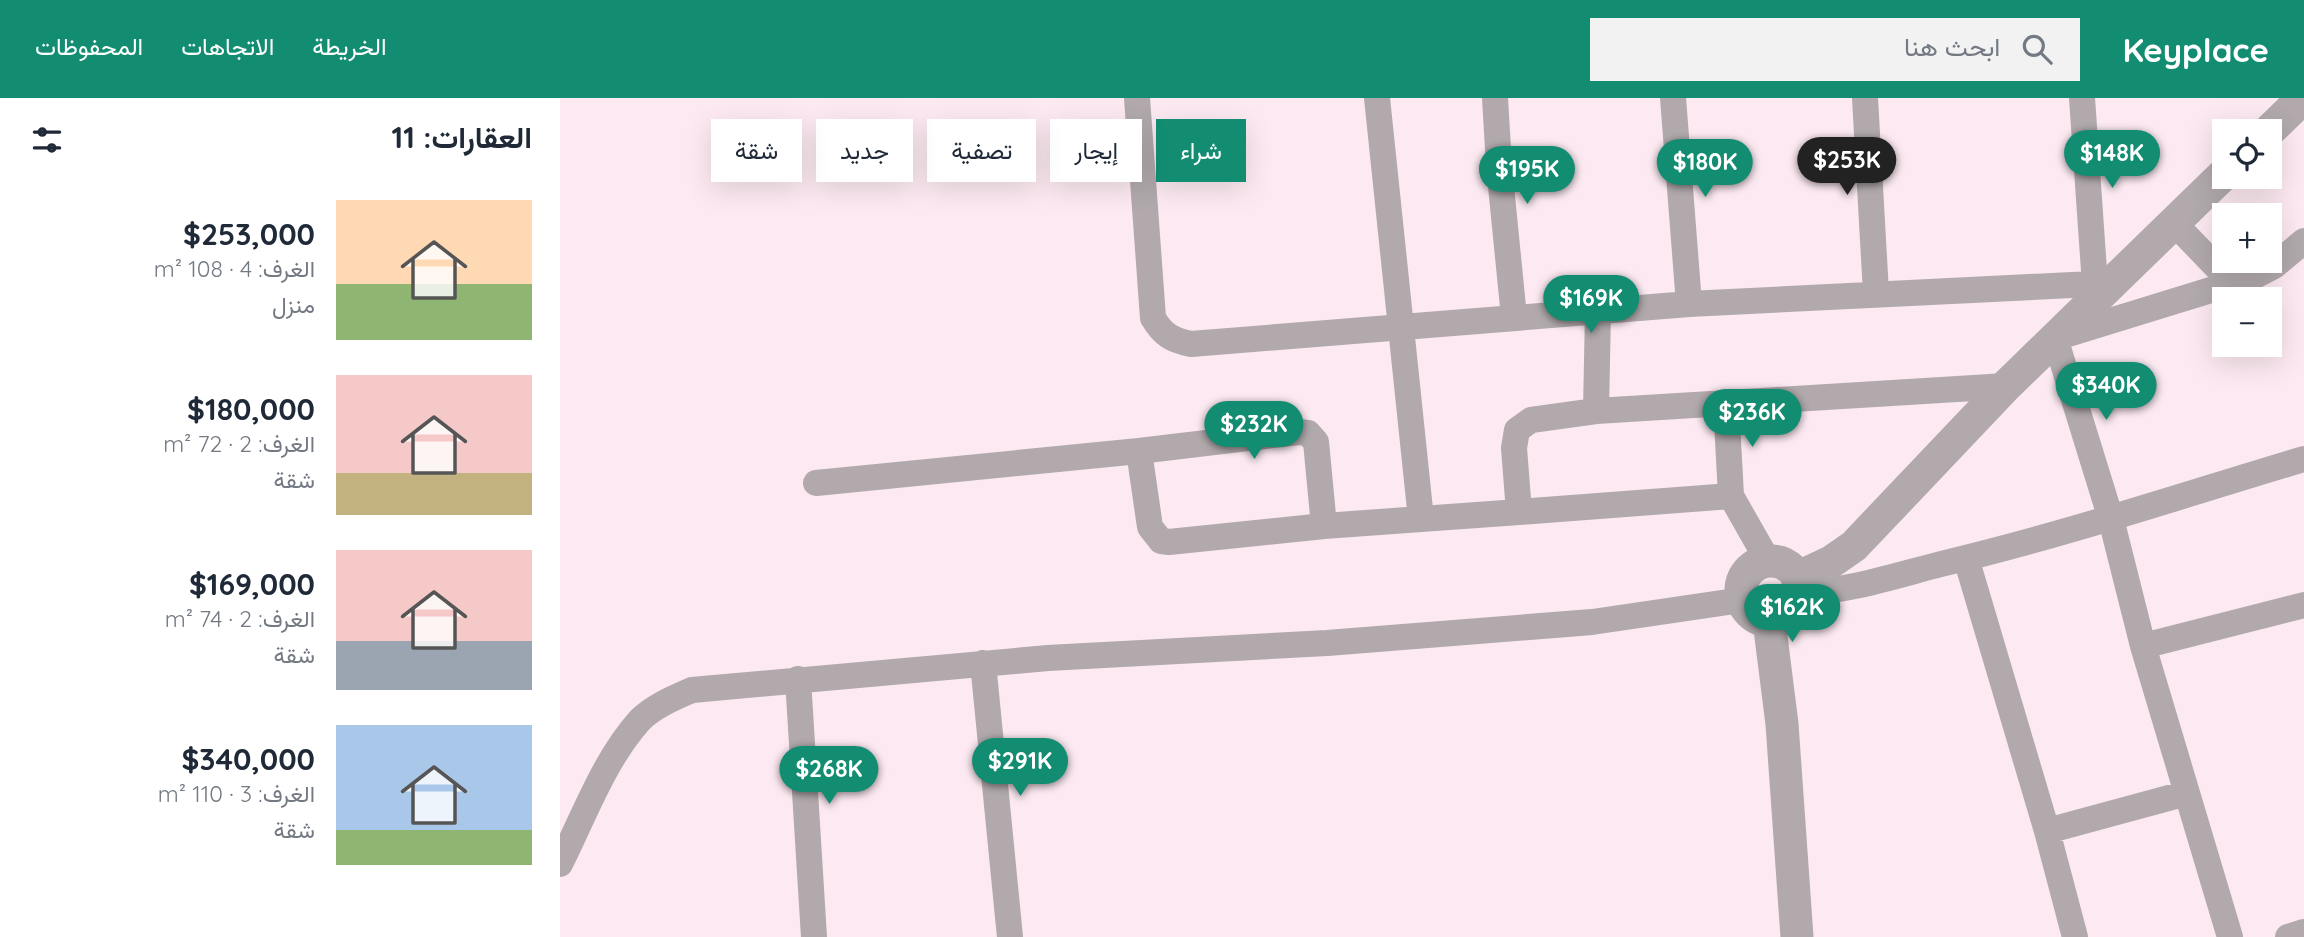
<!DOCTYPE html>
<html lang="ar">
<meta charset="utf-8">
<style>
:root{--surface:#fff;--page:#f2f2f3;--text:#1f2937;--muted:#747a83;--accent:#128d72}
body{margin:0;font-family:Quicksand,Vazirmatn,sans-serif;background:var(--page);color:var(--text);direction:rtl;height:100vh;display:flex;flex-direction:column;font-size:26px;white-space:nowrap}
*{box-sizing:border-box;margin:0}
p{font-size:23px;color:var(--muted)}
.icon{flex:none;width:38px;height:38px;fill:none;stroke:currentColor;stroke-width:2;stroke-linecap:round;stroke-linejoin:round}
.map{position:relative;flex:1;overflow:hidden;direction:ltr}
.sheet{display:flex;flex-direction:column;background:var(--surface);width:560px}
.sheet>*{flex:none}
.banner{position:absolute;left:21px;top:21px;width:665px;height:63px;direction:rtl;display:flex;gap:14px}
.buttons{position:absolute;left:1652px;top:21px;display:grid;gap:14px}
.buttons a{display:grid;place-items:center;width:70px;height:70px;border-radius:0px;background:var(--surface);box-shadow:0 7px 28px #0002;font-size:35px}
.price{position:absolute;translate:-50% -60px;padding:0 16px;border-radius:24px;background:var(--accent);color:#fff;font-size:23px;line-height:46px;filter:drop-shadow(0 2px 4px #0008)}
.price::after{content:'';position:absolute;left:50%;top:42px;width:21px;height:16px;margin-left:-10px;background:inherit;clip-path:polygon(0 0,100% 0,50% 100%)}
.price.active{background:#222;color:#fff}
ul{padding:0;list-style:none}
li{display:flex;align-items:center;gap:21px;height:175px;padding:0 28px}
li span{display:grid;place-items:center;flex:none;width:196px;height:140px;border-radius:0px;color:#555}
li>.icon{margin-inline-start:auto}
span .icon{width:84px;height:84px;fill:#fffc;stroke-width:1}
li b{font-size:30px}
h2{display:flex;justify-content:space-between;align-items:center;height:84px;padding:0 28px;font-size:30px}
.tag{padding:0 24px;border-radius:0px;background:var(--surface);box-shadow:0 7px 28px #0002;font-size:24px;line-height:63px}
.tag.active{background:var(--accent);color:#fff}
header{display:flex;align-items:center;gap:42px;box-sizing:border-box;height:98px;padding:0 35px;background:var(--accent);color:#fff}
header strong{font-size:33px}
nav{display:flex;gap:38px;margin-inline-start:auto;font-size:24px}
.search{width:490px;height:63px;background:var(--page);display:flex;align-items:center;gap:18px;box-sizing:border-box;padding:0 24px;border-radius:0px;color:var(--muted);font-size:26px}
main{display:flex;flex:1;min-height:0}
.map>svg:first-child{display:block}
</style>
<header>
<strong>Keyplace</strong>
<div class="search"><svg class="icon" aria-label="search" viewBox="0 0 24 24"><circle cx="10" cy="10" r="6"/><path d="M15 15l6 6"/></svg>ابحث هنا</div>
<nav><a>الخريطة</a><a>الاتجاهات</a><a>المحفوظات</a></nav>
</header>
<main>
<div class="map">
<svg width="1744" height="839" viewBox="0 0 1744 839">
<rect width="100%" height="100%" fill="#fce9f1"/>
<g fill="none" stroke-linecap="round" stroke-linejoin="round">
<path stroke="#b1a9ac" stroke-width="26" d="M577,0l16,220c10,17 19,22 38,26l498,-40 423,-21
M817,0l44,421 98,-7
M935,0l4,68 15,151
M1113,0l16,206
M1305,0l11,195
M1522,0l13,187
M1614,125l58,60
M1166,305l5,93
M1036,313l2,-100
M579,353l160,-19 9,1 8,9 8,84
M256,385l323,-32 11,76 11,14 8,1 155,-16 97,-7
M1406,460l81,273 28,106
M1208,463l-37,-65 -212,16 -5,-64 3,-18 14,-10 65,-9 410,-25
M1241,495c48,-2 93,-17 140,-29 123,-29 242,-69 363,-105
M1583,548l161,-41
M423,565l27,274
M238,581l16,258
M1487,733l140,-38
M0,766c24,-48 44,-104 80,-144 14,-14 34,-22 52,-30l356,-32 279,-15 265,-21 150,-22
M1670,839l-87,-291 -32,-127 -56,-181 198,-61 21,-11 30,-25
M1728,839l16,-5"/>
<path stroke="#b1a9ac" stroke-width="33" d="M1709,33l34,-33
M1181 493a30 30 0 1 1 60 0a30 30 0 1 1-60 0Z
M1237,480l34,-16 23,-16 152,-160 218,-212
M1209,523l13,103 15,213"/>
</g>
</svg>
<div class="buttons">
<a><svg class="icon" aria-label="locate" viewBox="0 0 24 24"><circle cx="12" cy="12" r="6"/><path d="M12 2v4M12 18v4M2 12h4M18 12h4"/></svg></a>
<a>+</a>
<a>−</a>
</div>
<b class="price" style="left:1552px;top:92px">$148K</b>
<b class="price active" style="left:1287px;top:99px">$253K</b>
<b class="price" style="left:1145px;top:101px">$180K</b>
<b class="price" style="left:967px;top:108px">$195K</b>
<b class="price" style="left:1031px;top:237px">$169K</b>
<b class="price" style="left:1546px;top:324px">$340K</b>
<b class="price" style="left:1192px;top:351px">$236K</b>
<b class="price" style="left:694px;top:363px">$232K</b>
<b class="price" style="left:1232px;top:546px">$162K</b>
<b class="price" style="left:460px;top:700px">$291K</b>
<b class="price" style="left:269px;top:708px">$268K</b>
<div class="banner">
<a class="tag active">شراء</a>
<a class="tag">إيجار</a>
<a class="tag">تصفية</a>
<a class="tag">جديد</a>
<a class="tag">شقة</a>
</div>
</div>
<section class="sheet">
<h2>العقارات: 11<svg class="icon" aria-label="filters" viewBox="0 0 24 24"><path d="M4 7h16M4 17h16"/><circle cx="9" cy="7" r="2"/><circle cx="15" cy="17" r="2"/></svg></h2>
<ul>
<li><span style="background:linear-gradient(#ffd9b3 60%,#8fb573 0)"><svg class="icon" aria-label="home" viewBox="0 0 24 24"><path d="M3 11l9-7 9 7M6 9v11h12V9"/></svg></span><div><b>$253,000</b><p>الغرف: 4 · 108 m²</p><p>منزل</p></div></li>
<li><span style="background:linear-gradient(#f6c9c9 70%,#c2b280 0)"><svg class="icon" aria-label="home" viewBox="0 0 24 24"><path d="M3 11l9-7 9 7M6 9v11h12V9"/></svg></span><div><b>$180,000</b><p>الغرف: 2 · 72 m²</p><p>شقة</p></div></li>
<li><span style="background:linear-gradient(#f6c9c9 65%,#9aa5b1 0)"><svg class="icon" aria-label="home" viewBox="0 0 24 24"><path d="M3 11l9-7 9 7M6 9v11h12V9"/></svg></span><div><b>$169,000</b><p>الغرف: 2 · 74 m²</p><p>شقة</p></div></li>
<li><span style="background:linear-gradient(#a9c7e8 75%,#8fb573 0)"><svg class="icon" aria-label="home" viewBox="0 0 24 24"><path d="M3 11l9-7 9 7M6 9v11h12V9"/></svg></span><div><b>$340,000</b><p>الغرف: 3 · 110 m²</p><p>شقة</p></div></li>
</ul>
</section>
</main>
